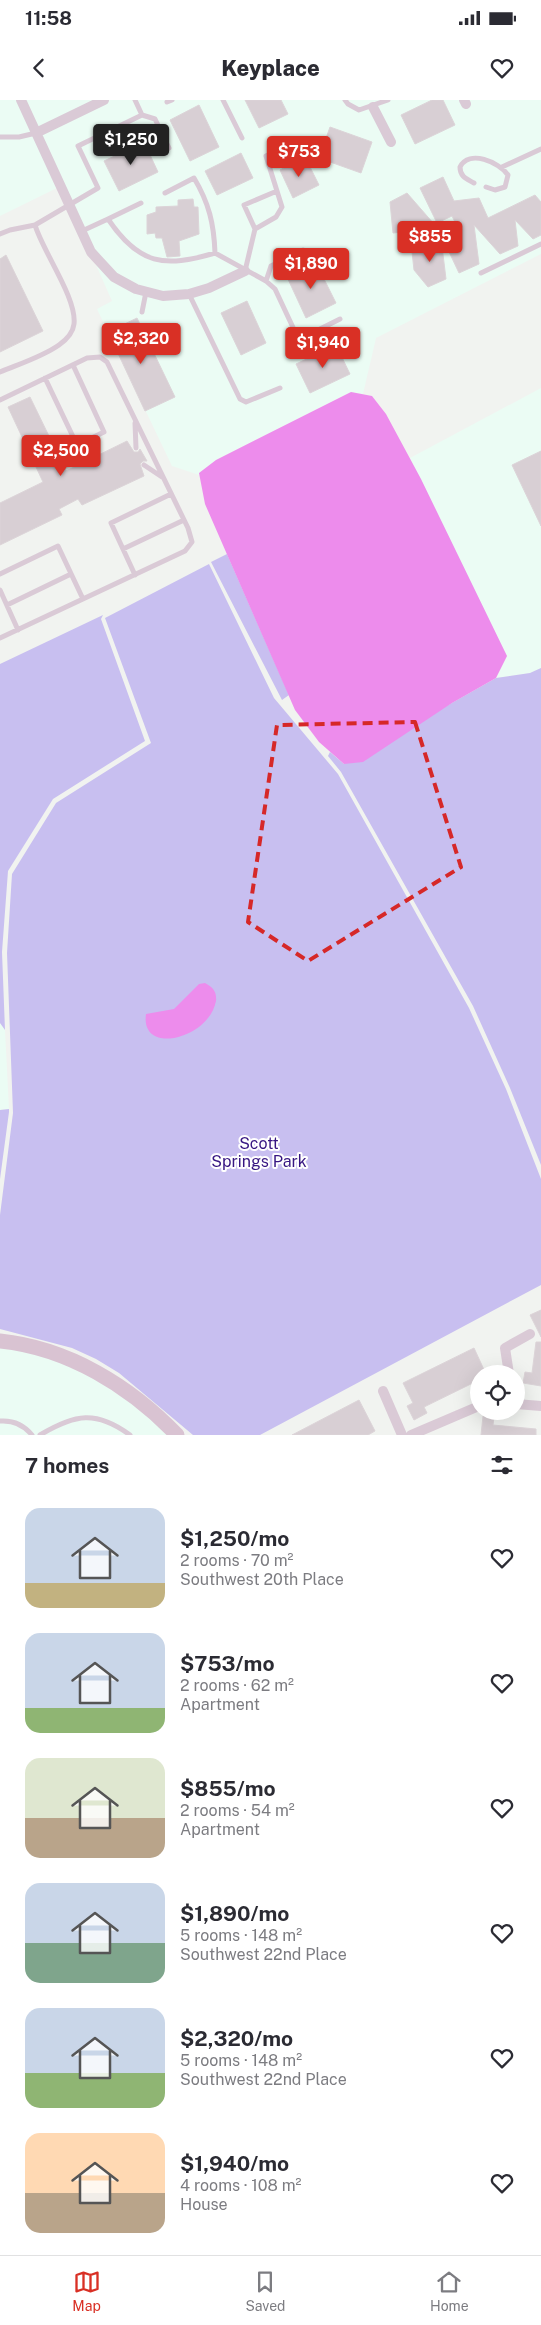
<!DOCTYPE html>
<meta charset="utf-8">
<style>
:root{--surface:#fff;--page:#f7f7f7;--text:#2b2b33;--muted:#7c7c81;--line:#e1e1e2;--accent:#d93025}
body{margin:0;font-family:"Public Sans",sans-serif;background:var(--page);color:var(--text);height:100vh;display:flex;flex-direction:column;font-size:19px;white-space:nowrap}
*{box-sizing:border-box;margin:0}
p{font-size:16px;color:var(--muted)}
.icon{flex:none;width:28px;height:28px;fill:none;stroke:currentColor;stroke-width:2;stroke-linecap:round;stroke-linejoin:round}
.map{position:relative;height:1335px;overflow:hidden}
.panel{display:flex;flex-direction:column;background:var(--surface);flex:1}
.panel>*{flex:none}
.fabs{position:absolute;left:470px;top:1265px;display:grid;gap:10px}
.fabs a{display:grid;place-items:center;width:55px;height:55px;border-radius:50%;background:var(--surface);box-shadow:0 5px 20px #0002;font-size:25px}
.price{position:absolute;translate:-50% -42px;padding:0 11px;border-radius:5px;background:var(--accent);color:#fff;font-size:16px;line-height:32px;filter:drop-shadow(0 1px 2px #0008)}
.price::after{content:'';position:absolute;left:50%;top:30px;width:15px;height:11px;margin-left:-8px;background:inherit;clip-path:polygon(0 0,100% 0,50% 100%)}
.price.on{background:#222;color:#fff}
ul{padding:0;list-style:none}
li{display:flex;align-items:center;gap:15px;height:125px;padding:0 25px}
li span{display:grid;place-items:center;flex:none;width:140px;height:100px;border-radius:15px;color:#555}
li>.icon{margin-inline-start:auto}
span .icon{width:60px;height:60px;fill:#fffc;stroke-width:1}
li b{font-size:21px}
h2{display:flex;justify-content:space-between;align-items:center;height:60px;padding:0 25px;font-size:21px}
.status{display:flex;justify-content:space-between;align-items:center;height:35px;padding:0 25px;background:var(--surface);direction:ltr}
.status svg{height:14px;fill:currentColor}
header{display:flex;justify-content:space-between;align-items:center;height:65px;padding:0 25px;background:var(--surface);font-size:22px;font-weight:800}
.dock{display:flex;justify-content:space-around;align-items:center;height:70px;border-top:1px solid var(--line);background:var(--surface);font-size:14px;color:var(--muted)}
.dock a{display:grid;justify-items:center;gap:2px}
.dock .on{color:var(--accent)}
.map>svg:first-child{display:block}
</style>
<div class="status"><b>11:58</b><svg viewBox="0 0 49 12"><path d="M0 12V9h3v3zM5 12V6h3v6zM10 12V3h3v9zM15 12V0h3v12zM26 1h20v11H26zM47 4h2v5h-2z"/></svg></div>
<header><svg class="icon" aria-label="back" viewBox="0 0 24 24"><path d="M15 5l-7 7 7 7"/></svg>Keyplace<svg class="icon" aria-label="heart" viewBox="0 0 24 24"><path d="M12 20l-8-8c-3-5 5-10 8-4 3-6 11-1 8 4z"/></svg></header>
<div class="map">
<svg width="541" height="1335" viewBox="0 0 541 1335">
<rect width="100%" height="100%" fill="#f1f3f0"/>
<path fill="#ebfcf4" d="M0,0h541v154l-165,84 -13,56 -12,-2 -135,68 -17,15 -27,-9 -75,-157 15,-8 -51,-115 -61,30z
M541,288v280l-11,5 -34,5 11,-22 -97,-198z
M0,923l5,7 4,79 -9,1z
M0,1246l62,14 40,21 53,39 14,15h-169z"/>
<path fill="#c8bff0" d="M227,454l62,141 -7,5 -71,-138z
M209,464l65,134 64,76 131,234 37,81 35,90v106l-281,150h-67l-74,-62 -23,-14 -24,-11 -72,-19v-114l13,-102 -6,-160 5,-79 44,-71 95,-60 -46,-125z
M103,515l-2,4 44,122 -92,58 -45,72 -6,81 3,78 -5,-7v-359z
M541,568v497l-31,-77 -37,-82 -132,-234 -13,-16 2,-4 14,12 152,-86 34,-5z
M9,1009v3l-9,67v-69z"/>
<path fill="#ed8cec" d="M351,292l21,4 14,18 35,65 86,177 -11,22 -44,25 -89,59 -19,2 -25,-22 -24,-32 -90,-206 -6,-31 17,-13z
M205,883c8,4 12,9 11,18 -7,38 -76,55 -70,13l28,-5 25,-25z"/>
<path fill="#d8cfd4" stroke="#dcd4d8" d="M245,0h36l7,14 -29,14z
M432,0h11l12,25 -40,19 -14,-29z
M199,5l20,42 -29,14 -20,-41z
M330,27l42,15 -11,31 -42,-15z
M144,42l14,30 -39,19 -15,-30z
M241,53l12,25 -36,17 -12,-24z
M305,57l14,28 -26,13 -13,-28z
M443,77l11,24 25,-3 9,20 47,-23 6,7v33l-8,4 -18,-19 3,26 -18,8 -26,-29 5,39 -20,9 -17,-36 17,-7 -7,-14 -15,7 -17,-35z
M407,93l27,31 -29,14 -3,-6 -9,1 -3,-31z
M193,99l1,8h4l1,27 -20,7 1,15 -13,1 -5,-19h-6l-1,-5 -8,1v-19l9,-3v-5l22,-1v-6z
M441,138l5,41 -18,8 -14,-17 -2,-18z
M6,155l37,76 -43,21v-93z
M316,163l20,40 -30,15 -19,-41z
M247,201l19,42 -25,12 -20,-42z
M137,218l38,79 -30,14 -37,-79z
M336,245l14,29 -40,19 -14,-29z
M30,297l36,74 61,-30 7,11h4l2,-3 7,12h-4l-3,3 4,12 -62,29 -4,-6 -19,10 3,6 -62,30v-42l43,-21 -35,-75z
M541,351v75l-29,-61z
M541,1210v27l-11,-22z
M536,1242h5v44l-18,-3 2,-11 7,1z
M474,1248l12,26h-7v6l-55,27 3,6 -13,7 -7,-14 6,-3 -10,-20z
M359,1300l16,31 -7,4h-76z
M483,1316l11,1 -1,8 43,4v6h-55z"/>
<g fill="none" stroke-linecap="round" stroke-linejoin="round">
<path stroke="#dacad6" stroke-width="5" d="M223,0l19,38
M345,0l3,4 11,6 29,-10
M167,2l5,-2
M142,15l13,4 14,29
M0,37h19l17,-4
M502,67l39,-18
M474,83c-7,-4 -14,-6 -14,-16 9,-18 39,-5 48,8l-3,12 -10,3 -9,-3
M165,93l29,-15c15,25 20,46 21,75
M108,119l33,-16
M255,129l-11,-24 33,-14
M82,131l26,-12c31,46 56,49 107,34l51,28 9,8 22,47h9l34,-17
M0,134l10,-4 25,-5
M245,171l10,-42 21,-12 6,-10 -16,-51 27,-14
M481,173l60,-29
M266,181l5,-15 32,-16
M189,194l51,105 6,3 34,-14
M142,212l4,-20
M0,272c19,-8 42,-15 59,-27 7,-5 14,-12 15,-21 3,-26 -31,-72 -39,-99l63,-37 -20,-42 64,-31 -7,-15
M45,278l32,67 27,-13 -31,-67
M0,300l87,-42 13,-1 7,5 81,166 4,14 -7,9 -185,87
M135,323l1,25
M144,365l18,12
M123,449l61,-29
M0,474l58,-28 25,53
M135,475l-24,-52 60,-29
M0,490l18,40
M7,505l64,-31
M0,1321c14,-1 24,4 32,14
M40,1335c35,-21 56,-25 90,0"/>
<path stroke="#dacad6" stroke-width="10" d="M21,0l70,152 23,25 22,12 27,7 26,-2 20,-6 36,-17
M464,0l2,4
M373,7l18,35
M38,32l66,-32
M509,1274l-4,-26 25,-14
M383,1291l19,44
M516,1304l25,2
M411,1335l68,-29"/>
<path stroke="#d9c3d2" stroke-width="15" d="M0,1241c68,7 130,45 177,94"/>
</g>
<path fill="none" stroke="#d62828" stroke-width="4" stroke-dasharray="10 6" stroke-linejoin="round" d="M415,622l46,145 -153,94 -60,-39 29,-197z"/>
<g text-anchor="middle" dominant-baseline="central" stroke-width="4" stroke-linejoin="round" paint-order="stroke">
<g font-size="16" fill="#371682" stroke="#fff">
<text x="259" y="1043">Scott<tspan x="259" dy="18">Springs Park</tspan></text>
</g>
</g>
</svg>
<div class="fabs">
<a><svg class="icon" aria-label="locate" viewBox="0 0 24 24"><circle cx="12" cy="12" r="6"/><path d="M12 2v4M12 18v4M2 12h4M18 12h4"/></svg></a>
</div>
<b class="price on" style="left:131px;top:66px">$1,250</b>
<b class="price" style="left:299px;top:78px">$753</b>
<b class="price" style="left:430px;top:163px">$855</b>
<b class="price" style="left:311px;top:190px">$1,890</b>
<b class="price" style="left:141px;top:265px">$2,320</b>
<b class="price" style="left:323px;top:269px">$1,940</b>
<b class="price" style="left:61px;top:377px">$2,500</b>
</div>
<section class="panel">
<h2>7 homes<svg class="icon" aria-label="filters" viewBox="0 0 24 24"><path d="M4 7h16M4 17h16"/><circle cx="9" cy="7" r="2"/><circle cx="15" cy="17" r="2"/></svg></h2>
<ul>
<li><span style="background:linear-gradient(#c9d6e8 75%,#c2b280 0)"><svg class="icon" aria-label="home" viewBox="0 0 24 24"><path d="M3 11l9-7 9 7M6 9v11h12V9"/></svg></span><div><b>$1,250/mo</b><p>2 rooms · 70 m²</p><p>Southwest 20th Place</p></div><svg class="icon" aria-label="heart" viewBox="0 0 24 24"><path d="M12 20l-8-8c-3-5 5-10 8-4 3-6 11-1 8 4z"/></svg></li>
<li><span style="background:linear-gradient(#c9d6e8 75%,#8fb573 0)"><svg class="icon" aria-label="home" viewBox="0 0 24 24"><path d="M3 11l9-7 9 7M6 9v11h12V9"/></svg></span><div><b>$753/mo</b><p>2 rooms · 62 m²</p><p>Apartment</p></div><svg class="icon" aria-label="heart" viewBox="0 0 24 24"><path d="M12 20l-8-8c-3-5 5-10 8-4 3-6 11-1 8 4z"/></svg></li>
<li><span style="background:linear-gradient(#dfe7d0 60%,#b9a48a 0)"><svg class="icon" aria-label="home" viewBox="0 0 24 24"><path d="M3 11l9-7 9 7M6 9v11h12V9"/></svg></span><div><b>$855/mo</b><p>2 rooms · 54 m²</p><p>Apartment</p></div><svg class="icon" aria-label="heart" viewBox="0 0 24 24"><path d="M12 20l-8-8c-3-5 5-10 8-4 3-6 11-1 8 4z"/></svg></li>
<li><span style="background:linear-gradient(#c9d6e8 60%,#7fa58c 0)"><svg class="icon" aria-label="home" viewBox="0 0 24 24"><path d="M3 11l9-7 9 7M6 9v11h12V9"/></svg></span><div><b>$1,890/mo</b><p>5 rooms · 148 m²</p><p>Southwest 22nd Place</p></div><svg class="icon" aria-label="heart" viewBox="0 0 24 24"><path d="M12 20l-8-8c-3-5 5-10 8-4 3-6 11-1 8 4z"/></svg></li>
<li><span style="background:linear-gradient(#c9d6e8 65%,#8fb573 0)"><svg class="icon" aria-label="home" viewBox="0 0 24 24"><path d="M3 11l9-7 9 7M6 9v11h12V9"/></svg></span><div><b>$2,320/mo</b><p>5 rooms · 148 m²</p><p>Southwest 22nd Place</p></div><svg class="icon" aria-label="heart" viewBox="0 0 24 24"><path d="M12 20l-8-8c-3-5 5-10 8-4 3-6 11-1 8 4z"/></svg></li>
<li><span style="background:linear-gradient(#ffd9b3 60%,#b9a48a 0)"><svg class="icon" aria-label="home" viewBox="0 0 24 24"><path d="M3 11l9-7 9 7M6 9v11h12V9"/></svg></span><div><b>$1,940/mo</b><p>4 rooms · 108 m²</p><p>House</p></div><svg class="icon" aria-label="heart" viewBox="0 0 24 24"><path d="M12 20l-8-8c-3-5 5-10 8-4 3-6 11-1 8 4z"/></svg></li>
</ul>
</section>
<nav class="dock">
<a class="on"><svg class="icon" aria-label="map" viewBox="0 0 24 24"><path d="M3 6l6-2 6 2 6-2v14l-6 2-6-2-6 2zM9 4v14M15 6v14"/></svg>Map</a>
<a><svg class="icon" aria-label="saved" viewBox="0 0 24 24"><path d="M7 4h10v16l-5-4-5 4z"/></svg>Saved</a>
<a><svg class="icon" aria-label="home" viewBox="0 0 24 24"><path d="M3 11l9-7 9 7M6 9v11h12V9"/></svg>Home</a>
</nav>
